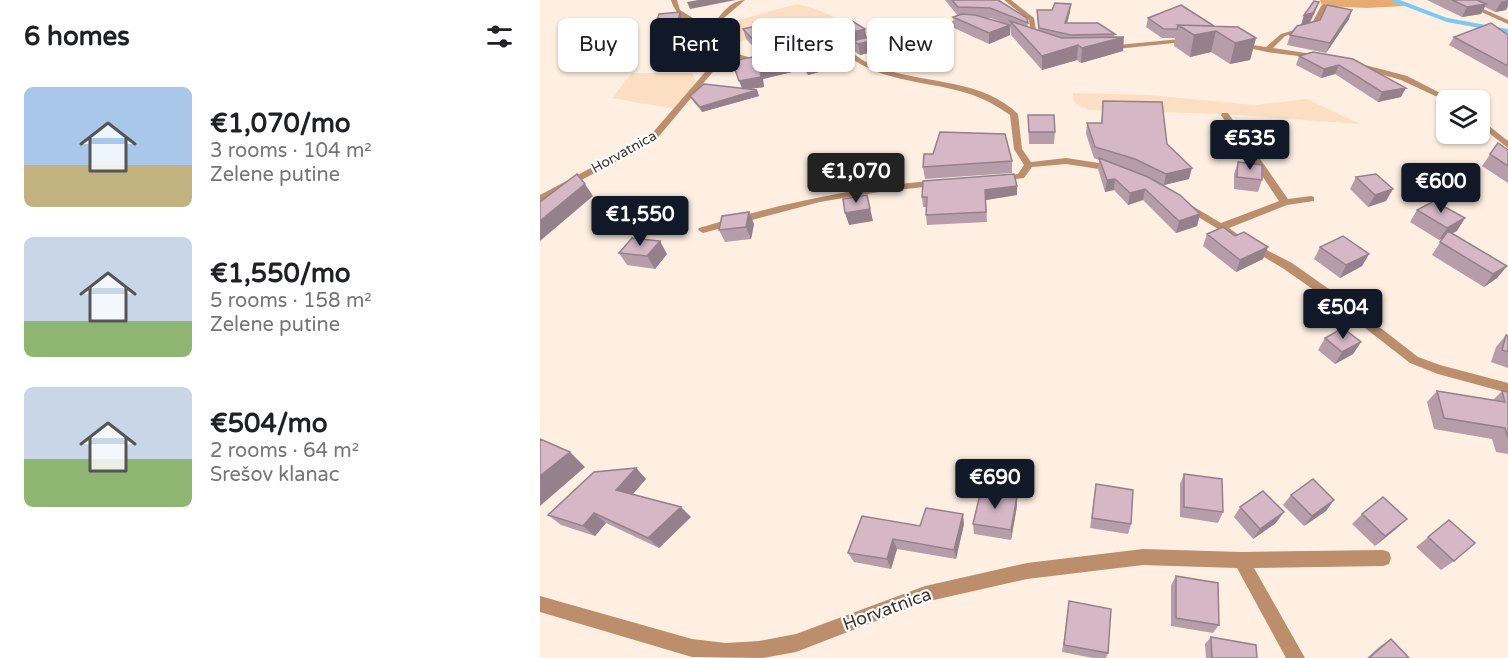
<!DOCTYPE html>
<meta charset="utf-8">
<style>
:root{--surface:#fff;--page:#f6f6f6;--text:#202124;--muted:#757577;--accent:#111827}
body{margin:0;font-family:"Varela Round",sans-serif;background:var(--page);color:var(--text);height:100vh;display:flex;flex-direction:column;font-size:22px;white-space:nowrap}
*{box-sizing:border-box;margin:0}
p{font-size:20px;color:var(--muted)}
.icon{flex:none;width:33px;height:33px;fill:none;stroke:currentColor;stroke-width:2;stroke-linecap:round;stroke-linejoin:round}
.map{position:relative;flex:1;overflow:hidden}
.panel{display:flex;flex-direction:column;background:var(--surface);width:540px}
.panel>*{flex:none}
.top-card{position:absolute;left:18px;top:18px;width:570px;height:54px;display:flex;gap:12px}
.controls{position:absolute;left:896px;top:90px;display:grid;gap:12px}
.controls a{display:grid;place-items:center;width:54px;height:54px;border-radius:9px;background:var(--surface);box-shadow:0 2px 4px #0004;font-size:30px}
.price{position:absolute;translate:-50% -51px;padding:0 14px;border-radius:6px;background:var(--accent);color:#fff;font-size:20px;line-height:39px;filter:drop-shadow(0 2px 3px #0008)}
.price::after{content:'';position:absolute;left:50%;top:36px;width:18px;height:14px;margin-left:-9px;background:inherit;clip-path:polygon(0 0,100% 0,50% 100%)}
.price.active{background:#222;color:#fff}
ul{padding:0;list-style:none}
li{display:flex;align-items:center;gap:18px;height:150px;padding:0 24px}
li span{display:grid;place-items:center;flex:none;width:168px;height:120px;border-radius:9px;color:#555}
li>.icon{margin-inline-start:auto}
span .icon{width:72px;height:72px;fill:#fffc;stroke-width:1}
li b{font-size:26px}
h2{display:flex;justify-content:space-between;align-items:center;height:72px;padding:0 24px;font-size:26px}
.chip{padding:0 21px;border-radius:9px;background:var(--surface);box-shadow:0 2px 4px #0004;font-size:21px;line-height:54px}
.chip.active{background:var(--accent);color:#fff}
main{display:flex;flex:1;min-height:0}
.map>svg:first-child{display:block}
</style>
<main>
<section class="panel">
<h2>6 homes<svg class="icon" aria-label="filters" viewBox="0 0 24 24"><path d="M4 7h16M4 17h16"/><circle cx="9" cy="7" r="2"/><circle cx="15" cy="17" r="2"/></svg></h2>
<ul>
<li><span style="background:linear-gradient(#a9c7e8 65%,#c2b280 0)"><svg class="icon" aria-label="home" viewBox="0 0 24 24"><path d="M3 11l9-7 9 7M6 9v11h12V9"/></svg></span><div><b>€1,070/mo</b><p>3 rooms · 104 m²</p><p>Zelene putine</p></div></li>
<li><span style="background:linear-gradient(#c9d6e8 70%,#8fb573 0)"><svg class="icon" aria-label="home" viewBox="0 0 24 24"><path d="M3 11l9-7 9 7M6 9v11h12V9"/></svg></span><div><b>€1,550/mo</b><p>5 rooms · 158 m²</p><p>Zelene putine</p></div></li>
<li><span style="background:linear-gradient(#c9d6e8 60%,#8fb573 0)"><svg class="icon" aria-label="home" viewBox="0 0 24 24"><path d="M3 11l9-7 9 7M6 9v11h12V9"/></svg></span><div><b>€504/mo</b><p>2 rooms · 64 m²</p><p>Srešov klanac</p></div></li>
</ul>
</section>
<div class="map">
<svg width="968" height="658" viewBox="0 0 968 658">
<rect width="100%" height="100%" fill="#feefe2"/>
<path fill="#fcdec2" d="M257,4l19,5 19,8 -107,27 -4,-7v-13z
M92,73h60l4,9 -21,27 -63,-11z
M533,93l76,2 105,10 53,-6 53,25 -137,-10 -135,-4 -14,-8z"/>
<path fill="#e7ab71" d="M780,0h72l12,6 -37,2 -45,-2z"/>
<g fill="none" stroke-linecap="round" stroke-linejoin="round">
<path stroke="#78c9f7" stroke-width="4" d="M854,0l53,20 61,11"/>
<path fill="#bc8e6c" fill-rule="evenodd" d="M131,0h6l3,10 31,19c7,-12 19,-29 34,-29l-21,18 -8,15 10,11 2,7 37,11 -4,2 -34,-9 -72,86 -115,61v-7l109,-58 70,-81 2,-6c-10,-26 -43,-23 -50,-50z
M464,0h7l23,18 3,18 -4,5 -5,-1 3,-4 -2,-16z
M784,4l3,2 -11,21 -31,9 -12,12 46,7 4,2 -1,2 -55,-7 -32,-7 3,-2 28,4 15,-13 30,-9 10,-19z
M429,17l2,1v2l-108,27 -3,-2z
M651,38l3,2 -1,1 -86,9 -4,-2 4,-2z
M301,49c10,0 17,9 25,13 6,3 14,6 21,8 44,14 96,10 131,44l4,35 9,13 35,-4 46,7 5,3 -5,3 -46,-7 -34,3 -8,11 -26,3v-4l20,-3 6,-9 -10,-16 -4,-34c-44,-32 -79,-26 -127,-41 -15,-5 -28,-13 -42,-21z
M810,61l57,15 47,24 -8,1 -45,-21 -51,-15z
M682,113h6l60,86 23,-3 3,1v4l-27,4 -58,23 11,8 -5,3 -52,-31v-4h6l32,19 58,-22 -58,-86z
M939,118l29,23v7l-29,-23z
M399,180l5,3 -2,2 -63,7 -59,10 -117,31 -5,-3 1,-2c79,-24 158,-41 240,-48z
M713,243l39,20 54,38 72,56 22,8 68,18v10l-70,-19 -28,-11 -72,-56 -54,-38 -35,-21 -1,-2z
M603,549l98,3 142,-2 6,2 2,6 -2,6 -6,2 -129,2 51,90h-19l-49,-90 -94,-3 -116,14 -102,23 -129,50 -33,6 -71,-1 -152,-45v-16l152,43 34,4 33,-2 37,-7 129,-48 102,-23z"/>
<path fill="#bc8e6c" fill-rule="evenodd" d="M915,0h8l45,20v4z"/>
</g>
<path fill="#b79daa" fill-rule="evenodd" d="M405,0h53l29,18 1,9 10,3 -1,-20 33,2 -3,11 48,11 -1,3 9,14 -42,12 -4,-3 -35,10 -31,-35 -1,-9v-1v10l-21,9 -35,-16 -1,-11 5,-1zM445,18h6l12,5z
M887,0h81l-2,10 -11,2 -10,-5 -4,7 -19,3z
M775,12l-5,11 39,-4 -23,34 -39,-8 3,-10 11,-10 3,-10z
M608,18l66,8 42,12 -6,22 -20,4 -19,-12 -21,5 -16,-11 1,-8h-13l-16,-11z
M203,29l27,5 17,4 78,-9 1,9 14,12 -20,5 -5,-3 -2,-8 -13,3 7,12 -3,1 1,5 -37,10 -4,-6 -41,10 1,8 -15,2 8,1 2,6 -57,16 -9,-11 -3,-5 52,-8 -10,-27 30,-5 -16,-17z
M968,35v43l-59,-33 5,-8z
M773,52l88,45 -23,5 -43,-28 -14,4 -25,-13 3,-9z
M563,101l64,43 22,35 -25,6 36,29 -3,12 -21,7 -33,-33 -15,5 -14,-15 -9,2 -7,-23 1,-9 -5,-2 -8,-24 1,-11h14z
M488,115l27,17 -1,12h-25z
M958,143l10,7v33l-26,-17z
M393,154l79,7v12l-87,6 -2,-12z
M698,162l24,18 -4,12 -24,-3v-15z
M816,177l30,24 -18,6 -18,-18z
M477,195l-31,5 1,22 -60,3 -1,-10v-8h-3l-1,-10z
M877,210l40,21 -5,2 55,33 -10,12 -13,9 -52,-32 11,-17 -4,2 -29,-18z
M214,224l-3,15 -26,3 -6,-12z
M667,234l28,2 33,11 -5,12 -27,13 -33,-26z
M780,247l49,7 -7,12 -22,12 -26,-19z
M79,253l48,1 -12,15 -28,-4z
M966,335l2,1v32l-17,-6 5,-15z
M785,338l36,4 -8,12 -18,10 -17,-14z
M897,391l56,9 9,-9 6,1v62l-12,-2 -4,-13 -58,-10 -7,-27z
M96,468l10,11 -14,15 59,23 -32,31 -53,-25 -11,13 -34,-11 -13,-10z
M644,474l39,38 -5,11 -38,-6v-33z
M556,484l35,40 -3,10 -38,-6z
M751,495l43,5 -8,11 -22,15 -21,-21z
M477,506l-6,34 -37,-6 -1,-10z
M700,507l36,16 -23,16 -19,-22z
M822,514l34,15 -21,17 -23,-22z
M909,520l5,41 -13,9 -25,-23z
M424,524l-8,35 -59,-10 -6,20 -37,-7 -6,-9 72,-27z
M636,576l43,49 -6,8 -42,-7v-41z
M529,601l39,52 -2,5h-13l-31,-6z
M671,637l46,21h-51l-1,-14z
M851,639l18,19h-42l12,-11z"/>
<path fill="#95808b" d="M158,0h38l-46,9 -3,-7z
M968,0v6l-2,4 -11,2 6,-10z
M779,2l-4,10 -6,11 -8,3 3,-11z
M531,4l-1,8 -5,19v-8z
M946,4l-5,10 -19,3 5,-10z
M812,10l-3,9 -23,34 4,-10z
M140,12l4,9 -5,24 -23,3 -5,-9z
M470,25v10l-21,9v-11z
M325,29l2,11 -15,1 1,3 -55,14 -3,-11z
M676,31l-5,21 -21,5 4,-22z
M584,37l-1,14 -42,12 1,-15z
M716,38l-6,22 -20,4 5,-21z
M339,39l1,11 -20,5 -2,-11z
M538,45l-1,15 -35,10v-14z
M305,50l2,9 -3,1 1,5 -37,10 -3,-10z
M262,60l2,9 -41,10 1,8 -21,3 -4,-9 21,-11z
M799,65l-4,9 -14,4 3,-9z
M866,88l-5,9 -23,5 4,-10z
M217,90l2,6 -57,16 -2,-5z
M652,168l-3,11 -25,6 2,-11z
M575,179l-1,11 -9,2 2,-12z
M45,184l8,12 -53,45v-20z
M477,186v9l-31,5 -1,-10z
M605,189l-2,11 -15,5 2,-12z
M853,189l-7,12 -18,6 7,-12z
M327,195l6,26 -24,4 -4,-12z
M209,212l5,12 -3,15 -5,-12z
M660,214l-3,12 -21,7 3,-12z
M925,218l-8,13 -18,9 8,-12z
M120,241l7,13 -12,15 -8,-13z
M728,247l-5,12 -27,13 4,-12z
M829,254l-7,12 -22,12 6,-13z
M967,266l-10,12 -13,9 9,-13z
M821,342l-8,12 -18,10 7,-12z
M30,452l15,15 -45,39v-30z
M96,468l10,11 -19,22 -11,-11z
M477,496v10l-6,34v-10z
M794,500l-8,11 -22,15 8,-10z
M141,507l10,10 -32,31 -11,-10z
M744,512l-8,11 -23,16 7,-10z
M54,513l12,10 -11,13 -12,-10z
M423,514l1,10 -8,35 -2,-9z
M867,519l-11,10 -21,17 10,-10z
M353,539l4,10 -6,20 -4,-10z"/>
<path fill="#d5b7c6" stroke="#95808b" stroke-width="1.5" d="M412,0h46l29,18 1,5 -38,-15 -32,-1z
M912,0h25l9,4 -19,3z
M774,1l5,1 -6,11 -9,2z
M515,3l16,1 -6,19h33l17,11 -44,1 -32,-7 -2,-18h15z
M641,5l33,21 -36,-1 -1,4h-13l-16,-11z
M787,5l25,5 -22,33 -40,-8 7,-9 23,-6z
M140,12l-5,24 -24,3 8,-25z
M422,14l13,1 35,10 -21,8 -36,-16z
M312,21l13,8 -70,18 -36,-1 -16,-17 18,-4 9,9 10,-3 7,7z
M470,21l52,17 62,-1 -42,11 -4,-3 -36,11z
M951,23l17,12v31l-54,-29z
M638,25l60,2 18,11 -21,5 -19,-12 -22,4z
M334,36l5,3 -21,5 -6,-3z
M300,46l5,4 -6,1 4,5 -38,9 -3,-5 -42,10 1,7 -22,4 -7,-20 26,-5 38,1z
M773,52l40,7 53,29 -24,4 -43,-27 -15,4 -25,-13z
M164,84l53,6 -57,17 -10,-11z
M563,101l59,1 5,42 25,24 -26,6 -31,-15 -40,-12 -8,-24h15z
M488,115h26l1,17h-26z
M400,132l65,2 7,27 -89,6 1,-13h9z
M958,143l10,7v16l-18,-12z
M559,158l49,19 32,18 20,19 -21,7 -34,-32 -15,4 -15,-14 -8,1z
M698,162l24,3v15l-25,-3z
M37,174l8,10 -45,37v-19z
M474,174l3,12 -32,4 1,22 -60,3 1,-18h-5l1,-16z
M836,174l17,15 -18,6 -19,-18z
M327,195l3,14 -25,4 -2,-14z
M894,201l31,17 -18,10 -30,-18z
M209,212l-3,15 -27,3 3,-14z
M683,227l12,9 9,-4 24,15 -28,13 -33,-26z
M908,231l59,35 -14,8 -53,-32z
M803,236l26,18 -23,11 -26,-18z
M92,238l28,3 -13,15 -28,-3z
M803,328l18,14 -19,10 -17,-14z
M966,335l2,1v16l-6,-2z
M897,391l68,11 -3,-11 6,1v46l-3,-10 -61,-10z
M0,439l30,13 -30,24z
M96,468l-20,22 65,17 -33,31 -54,-25 -11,13 -35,-11 46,-43z
M644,474l38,5 1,33 -39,-5z
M773,479l21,21 -22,16 -21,-21z
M556,484l37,6 -2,34 -39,-6z
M441,490l36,6 -6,34 -38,-6z
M723,491l21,21 -24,17 -20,-22z
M843,497l24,22 -22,17 -23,-22z
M386,508l37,6 -9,36 -61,-11 -6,20 -39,-6 14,-37 58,10z
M909,520l26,23 -21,18 -26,-24z
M636,576l42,7 1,42 -43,-7z
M529,601l42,8 -3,44 -44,-8z
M671,637l45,8 1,13h-45z
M851,639l18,19h-40z"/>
<g text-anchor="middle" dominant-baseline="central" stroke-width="4.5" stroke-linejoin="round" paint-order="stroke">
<g font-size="14" fill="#3f362d" stroke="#fff">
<text transform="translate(84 152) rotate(-29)">Horvatnica</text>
</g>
<g font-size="18" fill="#3f362d" stroke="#fff">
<text transform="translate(347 609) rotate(-20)">Horvatnica</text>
</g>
</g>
</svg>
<div class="controls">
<a><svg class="icon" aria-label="layers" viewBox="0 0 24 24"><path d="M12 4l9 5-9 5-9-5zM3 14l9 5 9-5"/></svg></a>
</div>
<b class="price" style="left:710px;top:171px">€535</b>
<b class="price active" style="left:316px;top:204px">€1,070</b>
<b class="price" style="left:901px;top:214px">€600</b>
<b class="price" style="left:100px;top:247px">€1,550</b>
<b class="price" style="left:803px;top:340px">€504</b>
<b class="price" style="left:455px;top:510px">€690</b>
<div class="top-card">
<a class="chip">Buy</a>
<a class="chip active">Rent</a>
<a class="chip">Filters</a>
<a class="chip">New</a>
</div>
</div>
</main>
